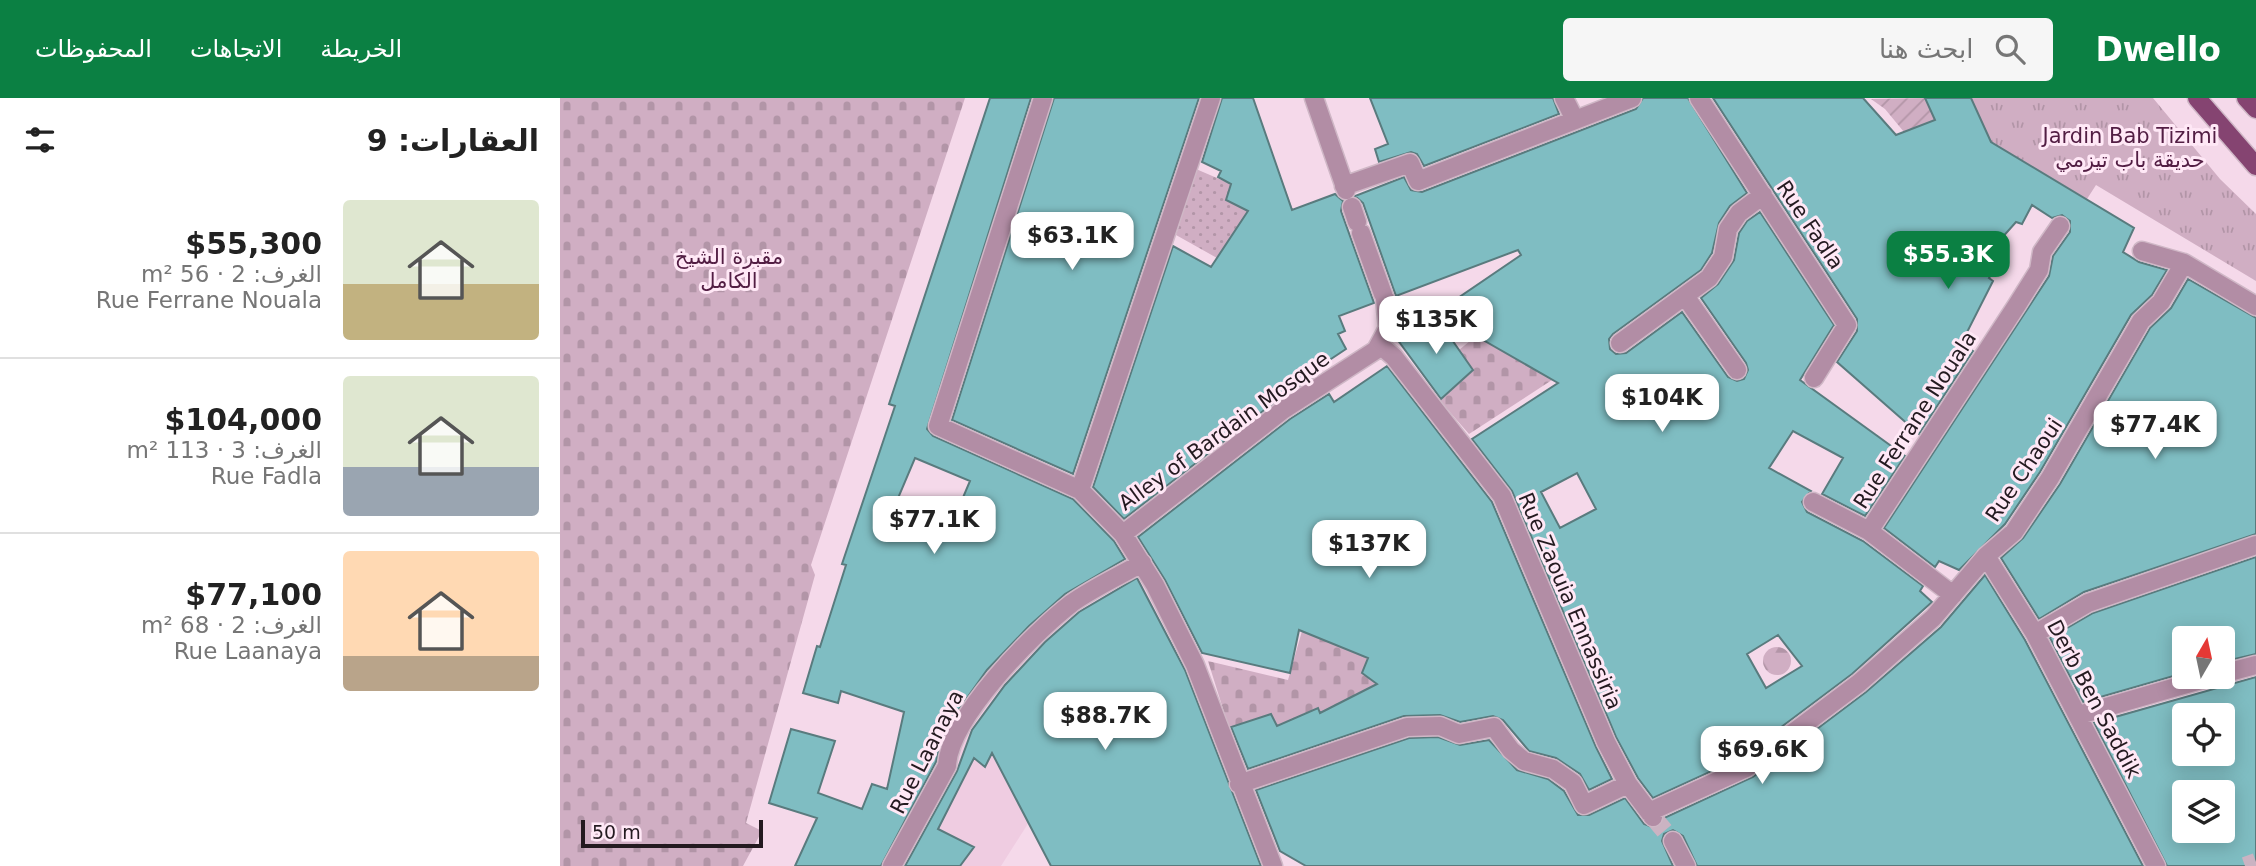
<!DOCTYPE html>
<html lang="ar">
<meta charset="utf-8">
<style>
:root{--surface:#fff;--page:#f6f6f6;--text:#222;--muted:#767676;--line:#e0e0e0;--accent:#0b8043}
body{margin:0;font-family:"DejaVu Sans","Noto Naskh Arabic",sans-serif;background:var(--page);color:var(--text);direction:rtl;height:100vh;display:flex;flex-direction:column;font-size:26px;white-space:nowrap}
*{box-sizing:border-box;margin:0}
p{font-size:23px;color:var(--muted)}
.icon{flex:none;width:38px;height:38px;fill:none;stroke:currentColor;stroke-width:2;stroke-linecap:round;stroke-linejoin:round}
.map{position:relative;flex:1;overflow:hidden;direction:ltr}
.sheet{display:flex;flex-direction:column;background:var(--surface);width:560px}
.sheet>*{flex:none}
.needle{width:46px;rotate:9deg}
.controls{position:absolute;left:1612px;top:528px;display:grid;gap:14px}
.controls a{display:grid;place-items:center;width:63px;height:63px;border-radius:7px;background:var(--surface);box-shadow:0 4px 18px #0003;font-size:35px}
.scale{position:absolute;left:21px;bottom:18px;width:182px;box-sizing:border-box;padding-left:7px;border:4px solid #241a20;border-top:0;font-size:19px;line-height:24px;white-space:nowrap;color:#241a20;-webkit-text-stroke:5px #ffe8f6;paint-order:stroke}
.price{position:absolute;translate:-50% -60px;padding:0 16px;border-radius:14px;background:#fff;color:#222;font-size:23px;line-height:46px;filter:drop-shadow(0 2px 4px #0008)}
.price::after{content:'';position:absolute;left:50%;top:42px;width:21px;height:16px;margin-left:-10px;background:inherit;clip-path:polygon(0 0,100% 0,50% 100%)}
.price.on{background:var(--accent);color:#fff}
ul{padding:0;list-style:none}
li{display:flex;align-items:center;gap:21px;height:175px;padding:0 21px}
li+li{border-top:2px solid var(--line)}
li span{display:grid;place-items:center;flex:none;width:196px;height:140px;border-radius:7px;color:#555}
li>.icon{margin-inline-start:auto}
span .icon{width:84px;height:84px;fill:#fffc;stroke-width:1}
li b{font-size:30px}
h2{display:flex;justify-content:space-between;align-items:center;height:84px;padding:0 21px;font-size:30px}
header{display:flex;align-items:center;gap:42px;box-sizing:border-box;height:98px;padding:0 35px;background:var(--accent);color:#fff}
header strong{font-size:33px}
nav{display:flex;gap:38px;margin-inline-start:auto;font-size:24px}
.search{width:490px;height:63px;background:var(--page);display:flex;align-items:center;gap:18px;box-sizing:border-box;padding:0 24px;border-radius:7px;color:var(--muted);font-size:26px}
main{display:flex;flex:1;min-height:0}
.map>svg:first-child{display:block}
</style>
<header>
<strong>Dwello</strong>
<div class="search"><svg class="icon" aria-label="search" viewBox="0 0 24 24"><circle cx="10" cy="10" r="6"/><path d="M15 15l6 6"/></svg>ابحث هنا</div>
<nav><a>الخريطة</a><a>الاتجاهات</a><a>المحفوظات</a></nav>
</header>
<main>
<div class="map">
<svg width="1696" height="768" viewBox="0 0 1696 768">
<defs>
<pattern id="grass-dots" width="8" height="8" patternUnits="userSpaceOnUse" patternTransform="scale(1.75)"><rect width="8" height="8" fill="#d0aec3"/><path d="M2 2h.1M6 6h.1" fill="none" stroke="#b295a7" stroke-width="1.8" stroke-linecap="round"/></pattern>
<pattern id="forest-firs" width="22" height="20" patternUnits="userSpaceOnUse" patternTransform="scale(1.75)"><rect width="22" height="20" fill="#d0aec3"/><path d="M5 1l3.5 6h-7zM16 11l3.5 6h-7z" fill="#b295a7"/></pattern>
<pattern id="cemetery-stones" width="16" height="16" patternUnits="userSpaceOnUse" patternTransform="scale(1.75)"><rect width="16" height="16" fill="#d0aec3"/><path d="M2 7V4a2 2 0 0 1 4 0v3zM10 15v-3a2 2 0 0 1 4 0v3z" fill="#b295a7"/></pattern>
<pattern id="park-tufts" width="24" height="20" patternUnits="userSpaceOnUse" patternTransform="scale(1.75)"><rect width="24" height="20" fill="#d0aec3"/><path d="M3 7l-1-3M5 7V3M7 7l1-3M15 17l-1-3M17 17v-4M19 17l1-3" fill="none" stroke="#b295a7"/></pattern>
<pattern id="garden-furrows" width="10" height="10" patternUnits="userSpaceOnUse" patternTransform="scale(1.75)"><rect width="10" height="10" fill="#d0aec3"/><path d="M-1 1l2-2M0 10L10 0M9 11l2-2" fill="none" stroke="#b295a7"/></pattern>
</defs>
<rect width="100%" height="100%" fill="#f5d9ea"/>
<path fill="#efcce1" d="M566,409l45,92 -170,267h-142l161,-274z"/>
<path fill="url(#grass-dots)" d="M636,71l35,15 -5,16 40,20 19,-32 8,22 -5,2 17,43 -23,16 -14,-19 3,-7 -32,-20 -22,33 -41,-23z"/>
<path fill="url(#forest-firs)" d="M1203 563a14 14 0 1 1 28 0a14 14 0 1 1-28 0Z"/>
<path fill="url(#cemetery-stones)" d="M0,0h405l-154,467 4,10 -69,248 16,8 -19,35h-183z
M916,238l76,44 -83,54 -29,-33 33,-30 -14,-21z
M742,533l66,27 -6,15 15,11 -57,29 -2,-5 -41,18 -6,-12 -42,14 -21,-67 80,19z"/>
<path fill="url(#park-tufts)" d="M1411,0h182l67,81 36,35v67l-160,-96 -9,14 -96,-57z"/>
<path fill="url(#garden-furrows)" d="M1365,0l10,22 -31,12 -19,-23 -14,-10z"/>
<path fill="#7fbdc2" stroke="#597b7e" stroke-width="2" fill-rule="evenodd" d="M430,0h41l-104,331 6,7 140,63 41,42 11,18 -60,35 -36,32 -42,44 -35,49 -11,23 -5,20 -55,104h-86l22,-48 -48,-15 22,-74 44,12 -17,52 44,16 10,-25 15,5 17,-77 -63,-21 -3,12 -35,-10 14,-47 3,1 26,-82 -4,-1 53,-158 -6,-2zM355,360l55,23 -22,52 -55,-23z
M494,0h145l-126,376 -121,-54z
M662,0h31l39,112 43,-16 8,7 -2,10 33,92 -35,13 6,15 -7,3 8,15 -33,22 3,4 -40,26 -152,118 -31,-32 80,-241 38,21 37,-56 -22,-11 5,-16 -13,-7 3,-6 -19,-9z
M810,0h183l6,16 -135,52 -7,-12 -6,-2 -32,10 -4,-13 13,-5z
M1083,0h45l59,95 -17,13 -11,17 -7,30 -11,17 -88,64 -4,5 1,10 6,5 10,-1 56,-41 46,65 9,4 7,-2 4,-9 -2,-7 -45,-65 17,-14 16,-24 5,-27 8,-12 13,-9 74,113 -34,55 105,76 -40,60 -43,-22 21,-36 -50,-27 -24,37 42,23 -9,11 5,10 56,29 60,45 -3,5 12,11 -80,72 -112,84 -87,40 -15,-20 -22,-41 -104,-246 -40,-52 86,-56 -122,-70 85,-58 -3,-5 -122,46 -33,-93 -8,-7 49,-19 7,13 11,2 214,-83zM1017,375l19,36 -36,19 -19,-36zM1218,537l24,31 -36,22 -19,-34z
M1153,0h150l33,37 39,-15 -10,-22h46l20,44 143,86 -11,24 16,10 28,8 -15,25 -21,20 -91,157 -35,52 -46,46 -20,-9 -4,6 -51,-39 165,-252 4,-20 17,-24v-11l-8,-6 -10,3 -20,-13 -10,19 -6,-2 -32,36 13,9 -8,11 4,3 -32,63 12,7 -54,83 -82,-72 20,-31v-12z
M1628,181l68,39v216l-172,58 -45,27 -38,-61 22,-20 37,-54 90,-156 21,-20z
M874,216l39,56 -32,29 -44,-60z
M827,268l105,136 104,245 16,32 -23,11 -9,-16 -24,-16 -27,-7 -26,-31 -10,-4 -33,6 -20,-7 -36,1 -156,53 -17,-42 40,-13 6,12 41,-18 2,5 57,-29 -15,-11 6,-15 -69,-28 -9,43 -88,-20 -37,-73 -27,-43 152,-118 39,-25 5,8z
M1696,459v97l-34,8v-23h-38v34l-101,29 -33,-64 43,-25z
M1425,477l40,65 118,226h-446l-14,-30 -10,-6 -9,4 -2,7 11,25h-367l-26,-15 -24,-61 153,-52 29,-1 22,8 29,-5 28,30 31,9 16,12 14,24h11l36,-17 19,26 11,4 9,-10 89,-41 113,-85 75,-65z
M577,480l48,92 76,196h-210l-59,-113 -7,14 -11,-9 -36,71 36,18 -14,19h-55l52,-95 15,-41 33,-45 40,-43 34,-30z
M1696,579v189h-89l-73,-143zM1624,618h38v38h-38zM1624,695h38v38h-38z"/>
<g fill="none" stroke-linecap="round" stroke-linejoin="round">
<path stroke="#cbb3c2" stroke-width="18" stroke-dasharray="18 9" stroke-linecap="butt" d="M1093,719l20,24
M1685,768l11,-4"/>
<defs>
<path id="street" d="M483,0l-105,328 142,64 43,44 32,51 40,80 78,201
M754,0l32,92
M1004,0l11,22
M1139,0l148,227 -33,53
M784,88l66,-23 8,18 214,-83
M792,109l5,15
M801,135l22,61
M1582,153l42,12 72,43
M1125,198l52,74
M1060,245l89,-65 14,-21 5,-28 11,-16 24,-18
M820,247l14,12 108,139 104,246 22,42 25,33
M520,392l131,-392
M1253,404l56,29 84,64
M1309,433l148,-226 22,-35 3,-18 18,-26
M563,436l160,-124 93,-60 12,-22 -3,-29
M1426,458l49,78 121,232
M1475,536l53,-31 168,-58
M1662,576l34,-9
M1519,617l132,-38
M679,686l168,-57 33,-1 19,8 35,-7 17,23 13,11 29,8 20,14 11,22 44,-21
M1089,714l97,-44 113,-85 74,-65 53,-62 28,-24 36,-54 91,-157 20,-19 23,-39
M1113,743l13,25
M332,768l55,-100c2,-48 87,-134 125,-163 21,-15 47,-27 70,-40"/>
<path id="primary" d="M1637,0l59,68
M1686,0l10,11"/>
</defs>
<use href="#street" stroke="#cfb7c6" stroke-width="21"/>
<use href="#primary" stroke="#cfb7c6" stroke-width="21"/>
<use href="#street" stroke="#b28da5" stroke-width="18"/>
<use href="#primary" stroke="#854471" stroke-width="18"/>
</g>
<g text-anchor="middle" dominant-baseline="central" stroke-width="6" stroke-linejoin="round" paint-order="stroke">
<g font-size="21" fill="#521d43" stroke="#ffe8f6">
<text x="1570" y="38">Jardin Bab Tizimi<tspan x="1570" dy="24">حديقة باب تيزمي</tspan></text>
<text x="169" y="159">مقبرة الشيخ<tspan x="169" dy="24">الكامل</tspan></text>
</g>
<g font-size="21" fill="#241a20" stroke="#ffe8f6">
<text transform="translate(1250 127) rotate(56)">Rue Fadla</text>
<text transform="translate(1355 322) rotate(-57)">Rue Ferrane Nouala</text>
<text transform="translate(664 333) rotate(-36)">Alley of Bardain Mosque</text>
<text transform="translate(1464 372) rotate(-56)">Rue Chaoui</text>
<text transform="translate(1010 503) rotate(67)">Rue Zaouia Ennassiria</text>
<text transform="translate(1534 601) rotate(62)">Derb Ben Saddik</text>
<text transform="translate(367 654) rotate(-63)">Rue Laanaya</text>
</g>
</g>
</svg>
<div class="controls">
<a><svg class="needle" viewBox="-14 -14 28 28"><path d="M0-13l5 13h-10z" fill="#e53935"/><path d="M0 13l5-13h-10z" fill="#767676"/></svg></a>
<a><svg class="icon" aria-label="locate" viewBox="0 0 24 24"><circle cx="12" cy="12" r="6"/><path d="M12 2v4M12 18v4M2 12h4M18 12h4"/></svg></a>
<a><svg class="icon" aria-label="layers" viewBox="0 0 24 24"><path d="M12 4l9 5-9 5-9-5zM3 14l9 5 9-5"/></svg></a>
</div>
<div class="scale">50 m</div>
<b class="price" style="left:512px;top:174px">$63.1K</b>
<b class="price on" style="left:1388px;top:193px">$55.3K</b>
<b class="price" style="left:876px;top:258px">$135K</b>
<b class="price" style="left:1102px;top:336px">$104K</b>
<b class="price" style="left:1595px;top:363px">$77.4K</b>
<b class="price" style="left:374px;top:458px">$77.1K</b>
<b class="price" style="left:809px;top:482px">$137K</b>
<b class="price" style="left:545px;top:654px">$88.7K</b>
<b class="price" style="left:1202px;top:688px">$69.6K</b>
</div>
<section class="sheet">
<h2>العقارات: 9<svg class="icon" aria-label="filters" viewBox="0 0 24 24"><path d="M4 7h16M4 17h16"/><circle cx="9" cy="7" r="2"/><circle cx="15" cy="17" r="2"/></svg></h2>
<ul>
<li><span style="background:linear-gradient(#dfe7d0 60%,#c2b280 0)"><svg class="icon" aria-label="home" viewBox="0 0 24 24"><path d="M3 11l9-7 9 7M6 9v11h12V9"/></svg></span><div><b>$55,300</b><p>الغرف: 2 · 56 m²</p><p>Rue Ferrane Nouala</p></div></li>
<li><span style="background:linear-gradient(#dfe7d0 65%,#9aa5b1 0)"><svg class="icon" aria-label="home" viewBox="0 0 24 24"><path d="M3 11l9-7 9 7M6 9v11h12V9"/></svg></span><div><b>$104,000</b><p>الغرف: 3 · 113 m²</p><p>Rue Fadla</p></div></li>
<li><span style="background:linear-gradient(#ffd9b3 75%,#b9a48a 0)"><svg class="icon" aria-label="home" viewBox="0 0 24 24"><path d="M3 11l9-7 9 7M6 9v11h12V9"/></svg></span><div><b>$77,100</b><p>الغرف: 2 · 68 m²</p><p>Rue Laanaya</p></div></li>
</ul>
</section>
</main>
